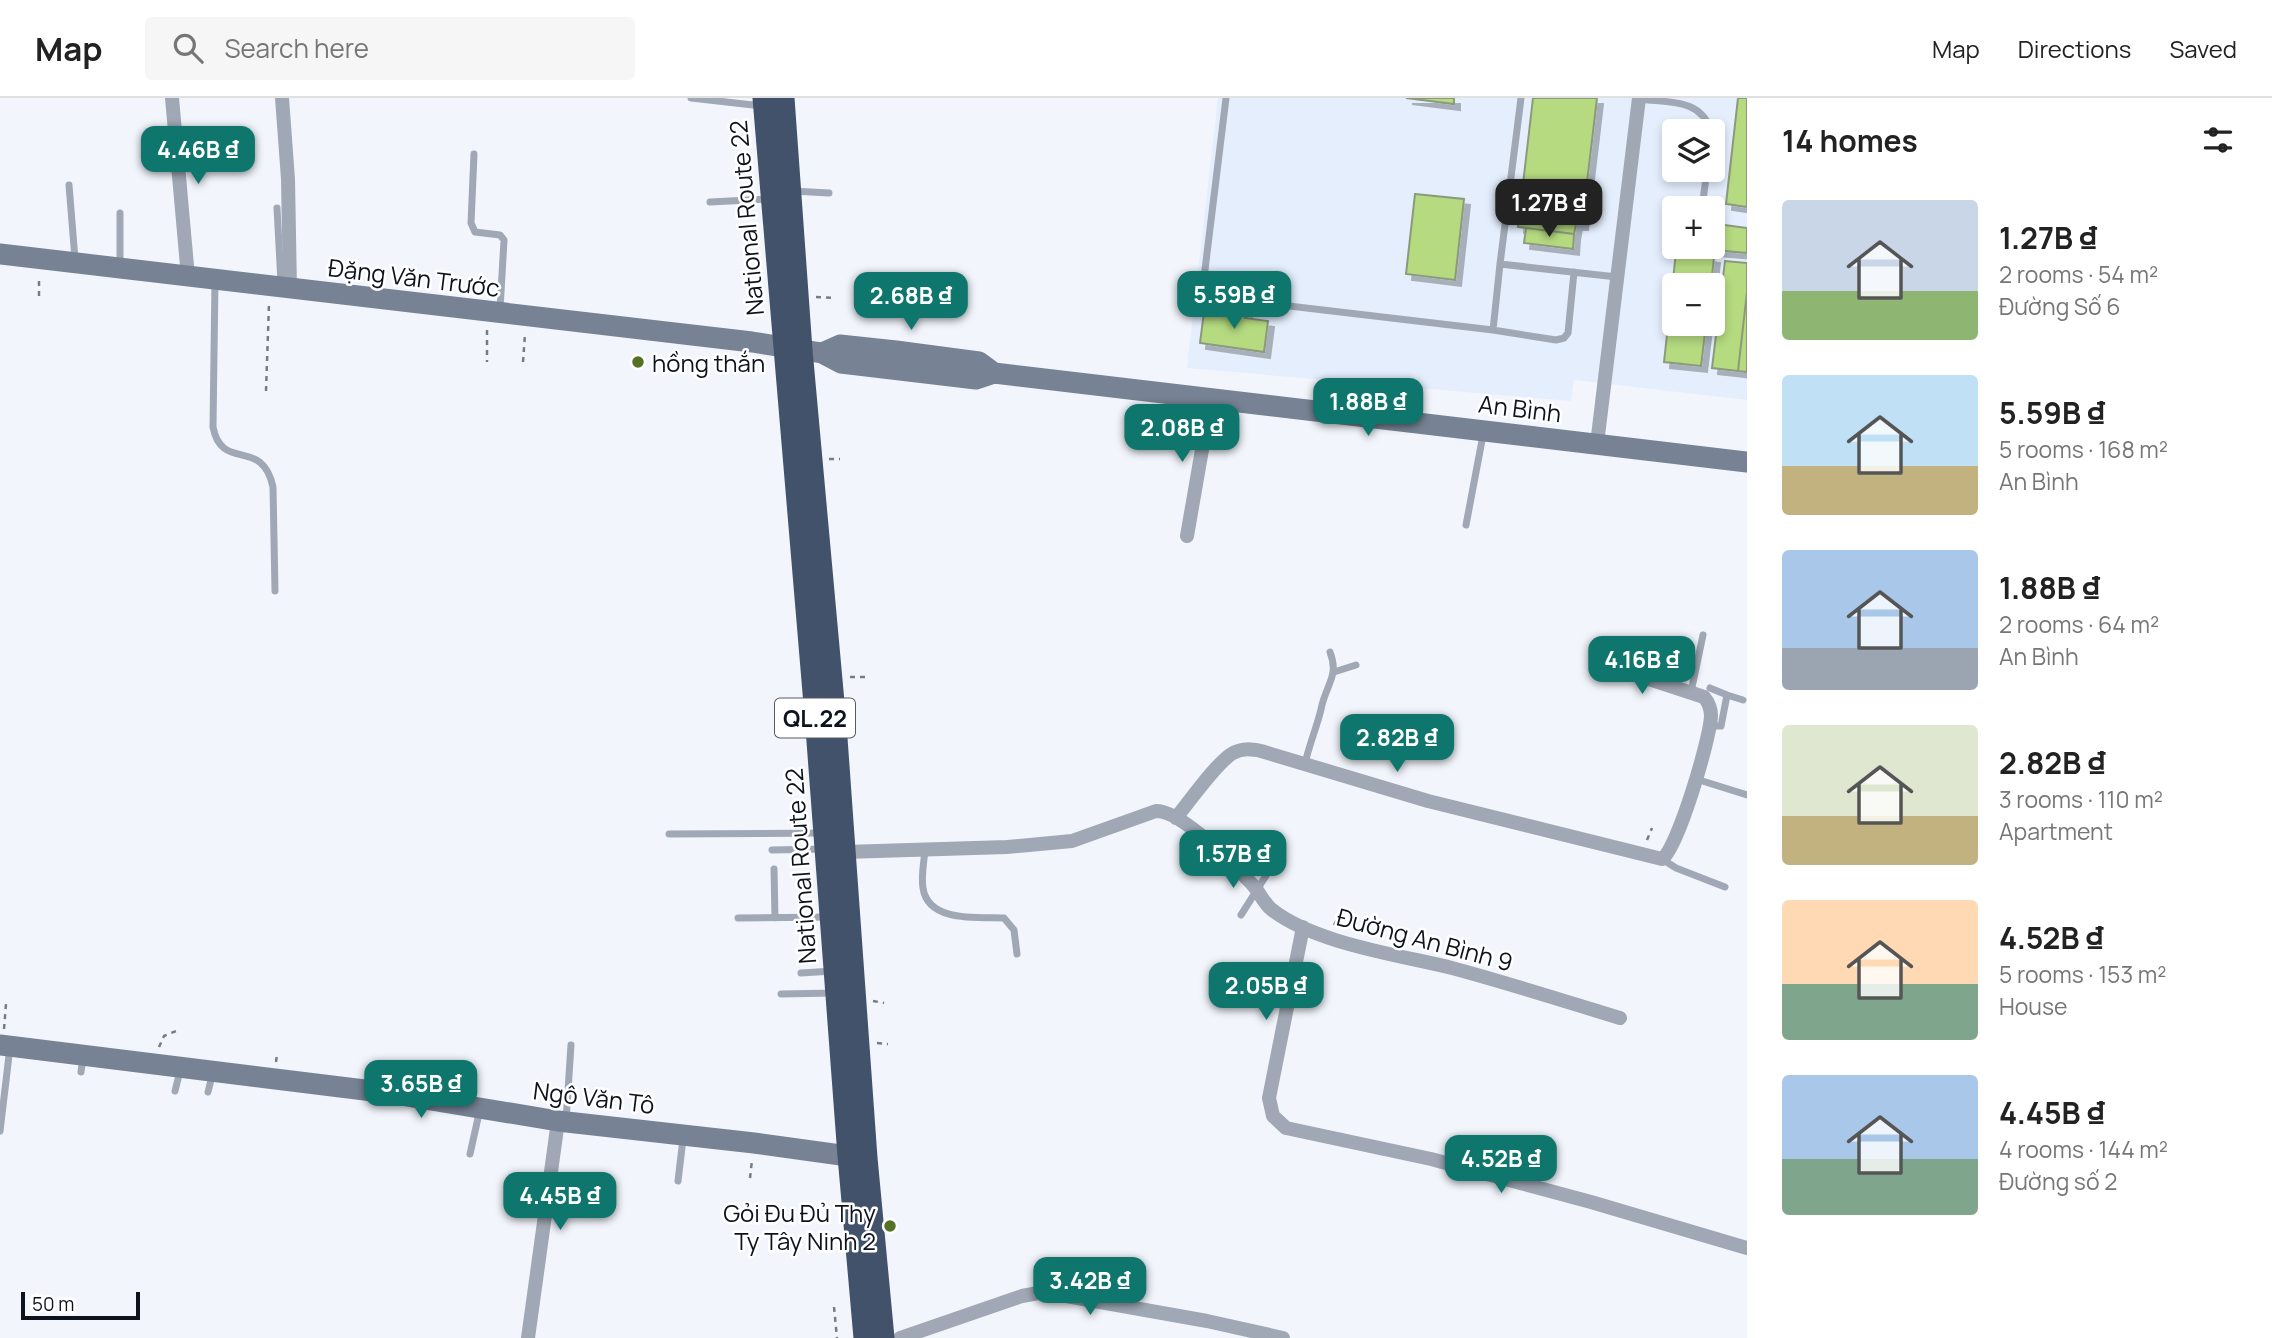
<!DOCTYPE html>
<meta charset="utf-8">
<style>
:root{--surface:#fff;--page:#f6f6f6;--text:#222;--muted:#767676;--line:#e0e0e0;--accent:#0f766e}
body{margin:0;font-family:Manrope,sans-serif;background:var(--page);color:var(--text);height:100vh;display:flex;flex-direction:column;font-size:26px;white-space:nowrap}
*{box-sizing:border-box;margin:0}
p{font-size:23px;color:var(--muted)}
.icon{flex:none;width:38px;height:38px;fill:none;stroke:currentColor;stroke-width:2;stroke-linecap:round;stroke-linejoin:round}
.map{position:relative;flex:1;overflow:hidden}
.side{display:flex;flex-direction:column;background:var(--surface);width:525px}
.side>*{flex:none}
.buttons{position:absolute;left:1662px;top:21px;display:grid;gap:14px}
.buttons a{display:grid;place-items:center;width:63px;height:63px;border-radius:7px;background:var(--surface);box-shadow:0 4px 10px #0003;font-size:35px}
.scale{position:absolute;left:21px;bottom:18px;width:119px;box-sizing:border-box;padding-left:7px;border:4px solid #0d131d;border-top:0;font-size:19px;line-height:24px;white-space:nowrap;color:#0d131d;-webkit-text-stroke:5px #fff;paint-order:stroke}
.price{position:absolute;translate:-50% -60px;padding:0 16px;border-radius:14px;background:var(--accent);color:#fff;font-size:23px;line-height:46px;filter:drop-shadow(0 2px 4px #0008)}
.price::after{content:'';position:absolute;left:50%;top:42px;width:21px;height:16px;margin-left:-10px;background:inherit;clip-path:polygon(0 0,100% 0,50% 100%)}
.price.on{background:#222;color:#fff}
ul{padding:0;list-style:none}
li{display:flex;align-items:center;gap:21px;height:175px;padding:0 35px}
li span{display:grid;place-items:center;flex:none;width:196px;height:140px;border-radius:7px;color:#555}
li>.icon{margin-inline-start:auto}
span .icon{width:84px;height:84px;fill:#fffc;stroke-width:1}
li b{font-size:30px}
h2{display:flex;justify-content:space-between;align-items:center;height:84px;padding:0 35px;font-size:30px}
header{display:flex;align-items:center;gap:42px;box-sizing:border-box;height:98px;padding:0 35px;background:var(--surface);border-bottom:2px solid var(--line)}
header strong{font-size:33px}
nav{display:flex;gap:38px;margin-inline-start:auto;font-size:24px}
.search{width:490px;height:63px;background:var(--page);display:flex;align-items:center;gap:18px;box-sizing:border-box;padding:0 24px;border-radius:7px;color:var(--muted);font-size:26px}
main{display:flex;flex:1;min-height:0}
.map>svg:first-child{display:block}
</style>
<header>
<strong>Map</strong>
<div class="search"><svg class="icon" aria-label="search" viewBox="0 0 24 24"><circle cx="10" cy="10" r="6"/><path d="M15 15l6 6"/></svg>Search here</div>
<nav><a>Map</a><a>Directions</a><a>Saved</a></nav>
</header>
<main>
<div class="map">
<svg width="1747" height="1240" viewBox="0 0 1747 1240">
<defs>
<filter id="shadow"><feDropShadow dx="6" dy="6" stdDeviation="0" flood-color="#0004"/></filter>
</defs>
<rect width="100%" height="100%" fill="#f2f6fc"/>
<path fill="#e4eefd" fill-rule="evenodd" d="M1218,0h529v302l-173,-20 -3,21 -384,-33zM1675,33h38v39h-38zM1675,110h38v39h-38zM1675,187h38v39h-38z"/>
<path fill="#b5da80" stroke="#8c9a7b" stroke-width="2" filter="url(#shadow)" d="M1406,0h48v6z
M1533,0h64l-15,126h-6l-2,10 -56,-7z
M1738,0h9v109l-21,-3z
M1415,96l49,5 -9,81 -49,-6z
M1717,126l30,4v25l-33,-3z
M1526,130l48,6 -1,15 -49,-6z
M1676,154l38,5 -3,28h-36v39h31l-5,42 -37,-4z
M1725,163l22,2v29l-9,79 -26,-3z
M1747,194v80l-9,-1z
M1225,210l21,3 -1,7 23,3 -4,31 -64,-9 4,-31 20,3z"/>
<g fill="none" stroke-linecap="round" stroke-linejoin="round">
<path stroke="#777c84" stroke-width="2.5" stroke-dasharray="5 5" stroke-linecap="butt" d="M39,198v-20
M816,199l18,1
M487,232v32
M523,264l2,-28
M266,293l3,-87
M829,361h11
M850,579h15
M1647,742l5,-12
M1334,827l4,-7
M873,903l11,2
M4,931l2,-25
M877,945l11,1
M159,949l5,-11 12,-5
M276,964l1,-7
M416,975l14,2 2,8
M750,1080l2,-18
M834,1209l3,31"/>
<path stroke="#a0a8b5" stroke-width="7" d="M691,0l71,8
M1226,0l-23,188 3,7 7,4 280,33 7,-66
M1521,0l-21,166 117,13
M1639,1c30,4 62,-1 72,32
M474,56l-3,69 4,9 25,3 4,5 -4,70
M69,87l6,74
M792,93l37,2
M710,104l61,-3
M277,110l4,75
M1702,110l5,-38
M120,115v54
M1698,151v-2
M215,183l-2,146c9,46 49,9 60,60l2,104
M1493,232l63,10 8,-2 4,-5 6,-61
M1466,427l17,-90
M1334,574l22,-7
M1691,594l12,-57
M1727,597l16,5
M1710,628h11l6,-31 -17,-7
M1305,666c4,-20 13,-39 17,-59 5,-21 17,-30 8,-53
M1696,681l51,16
M669,736l154,-1
M772,752l52,-1
M925,752c-1,12 -4,26 -2,38 5,35 56,29 81,30l10,12 3,24
M1662,761l14,9 49,19
M774,771l1,49
M1241,817l33,-52
M738,820l91,-1
M801,875l32,-2
M781,896l54,-1
M81,974l2,-15
M175,993l5,-20
M208,994l5,-20
M389,994l3,-18
M566,1023l5,-76
M0,1033l10,-84
M470,1056l10,-45
M678,1083l5,-42"/>
<path stroke="#a0a8b5" stroke-width="14" d="M172,0l16,179
M282,0l6,81 2,110
M1597,346l42,-346
M1187,438l24,-138
M1176,720c13,-16 41,-56 57,-65 10,-5 18,-4 28,-2l167,50 234,58c16,-11 48,-120 49,-143 0,-8 -2,-13 -7,-19l-64,-21 -7,-9 1,-14
M845,754l162,-5 65,-6 84,-30c25,-1 78,54 96,73 7,7 11,18 19,25 42,34 128,46 181,59 56,15 112,33 168,50
M1303,829l-34,171 4,18 13,12 145,31 160,43 156,46
M528,1240l30,-217
M900,1240l122,-42 22,-4 163,29 76,17"/>
<path stroke="#778395" stroke-width="21" d="M0,156l752,88 70,11 19,10 135,16 18,-6 753,89
M822,255l18,-8 56,6 83,11 15,11
M0,947l389,48 169,28 196,22 94,13"/>
<path stroke="#41526a" stroke-width="21" d="M763,0l53,630 32,428 16,182
M784,0l18,252 34,374 31,434 17,180"/>
</g>
<g fill="#557125" stroke="#fff" stroke-width="2.5">
<circle cx="638" cy="264" r="7"/>
<circle cx="890" cy="1128" r="7"/>
</g>
<g text-anchor="middle" dominant-baseline="central" stroke-width="5" stroke-linejoin="round" paint-order="stroke">
<rect fill="#fff" stroke="#565a61" stroke-width="2" x="775" y="600.5" width="80" height="39" rx="5"/>
<g font-size="23" font-weight="bold" fill="#0d131d">
<text x="815" y="620">QL.22</text>
</g>
<g font-size="24" fill="#0d131d" stroke="#fff">
<text transform="translate(746 120) rotate(-95)">National Route 22</text>
<text transform="translate(414 179) rotate(7)">Đặng Văn Trước</text>
<text transform="translate(1520 310) rotate(7)">An Bình</text>
<text transform="translate(800 768) rotate(-94)">National Route 22</text>
<text transform="translate(1425 841) rotate(15)">Đường An Bình 9</text>
<text transform="translate(594 999) rotate(7)">Ngô Văn Tô</text>
</g>
<g font-size="24" fill="#0d131d" stroke="#fff" text-anchor="start">
<text x="652" y="264">hồng thắn</text>
<text x="876" y="1114" text-anchor="end">Gỏi Đu Đủ Thy<tspan x="876" dy="28">Ty Tây Ninh 2</tspan></text>
</g>
</g>
</svg>
<div class="buttons">
<a><svg class="icon" aria-label="layers" viewBox="0 0 24 24"><path d="M12 4l9 5-9 5-9-5zM3 14l9 5 9-5"/></svg></a>
<a>+</a>
<a>−</a>
</div>
<div class="scale">50 m</div>
<b class="price" style="left:198px;top:88px">4.46B ₫</b>
<b class="price on" style="left:1549px;top:141px">1.27B ₫</b>
<b class="price" style="left:1234px;top:233px">5.59B ₫</b>
<b class="price" style="left:911px;top:234px">2.68B ₫</b>
<b class="price" style="left:1368px;top:340px">1.88B ₫</b>
<b class="price" style="left:1182px;top:366px">2.08B ₫</b>
<b class="price" style="left:1642px;top:598px">4.16B ₫</b>
<b class="price" style="left:1397px;top:676px">2.82B ₫</b>
<b class="price" style="left:1233px;top:792px">1.57B ₫</b>
<b class="price" style="left:1266px;top:924px">2.05B ₫</b>
<b class="price" style="left:421px;top:1022px">3.65B ₫</b>
<b class="price" style="left:1501px;top:1097px">4.52B ₫</b>
<b class="price" style="left:560px;top:1134px">4.45B ₫</b>
<b class="price" style="left:1090px;top:1219px">3.42B ₫</b>
</div>
<section class="side">
<h2>14 homes<svg class="icon" aria-label="filters" viewBox="0 0 24 24"><path d="M4 7h16M4 17h16"/><circle cx="9" cy="7" r="2"/><circle cx="15" cy="17" r="2"/></svg></h2>
<ul>
<li><span style="background:linear-gradient(#c9d6e8 65%,#8fb573 0)"><svg class="icon" aria-label="home" viewBox="0 0 24 24"><path d="M3 11l9-7 9 7M6 9v11h12V9"/></svg></span><div><b>1.27B ₫</b><p>2 rooms · 54 m²</p><p>Đường Số 6</p></div></li>
<li><span style="background:linear-gradient(#bfe0f5 65%,#c2b280 0)"><svg class="icon" aria-label="home" viewBox="0 0 24 24"><path d="M3 11l9-7 9 7M6 9v11h12V9"/></svg></span><div><b>5.59B ₫</b><p>5 rooms · 168 m²</p><p>An Bình</p></div></li>
<li><span style="background:linear-gradient(#a9c7e8 70%,#9aa5b1 0)"><svg class="icon" aria-label="home" viewBox="0 0 24 24"><path d="M3 11l9-7 9 7M6 9v11h12V9"/></svg></span><div><b>1.88B ₫</b><p>2 rooms · 64 m²</p><p>An Bình</p></div></li>
<li><span style="background:linear-gradient(#dfe7d0 65%,#c2b280 0)"><svg class="icon" aria-label="home" viewBox="0 0 24 24"><path d="M3 11l9-7 9 7M6 9v11h12V9"/></svg></span><div><b>2.82B ₫</b><p>3 rooms · 110 m²</p><p>Apartment</p></div></li>
<li><span style="background:linear-gradient(#ffd9b3 60%,#7fa58c 0)"><svg class="icon" aria-label="home" viewBox="0 0 24 24"><path d="M3 11l9-7 9 7M6 9v11h12V9"/></svg></span><div><b>4.52B ₫</b><p>5 rooms · 153 m²</p><p>House</p></div></li>
<li><span style="background:linear-gradient(#a9c7e8 60%,#7fa58c 0)"><svg class="icon" aria-label="home" viewBox="0 0 24 24"><path d="M3 11l9-7 9 7M6 9v11h12V9"/></svg></span><div><b>4.45B ₫</b><p>4 rooms · 144 m²</p><p>Đường số 2</p></div></li>
</ul>
</section>
</main>
